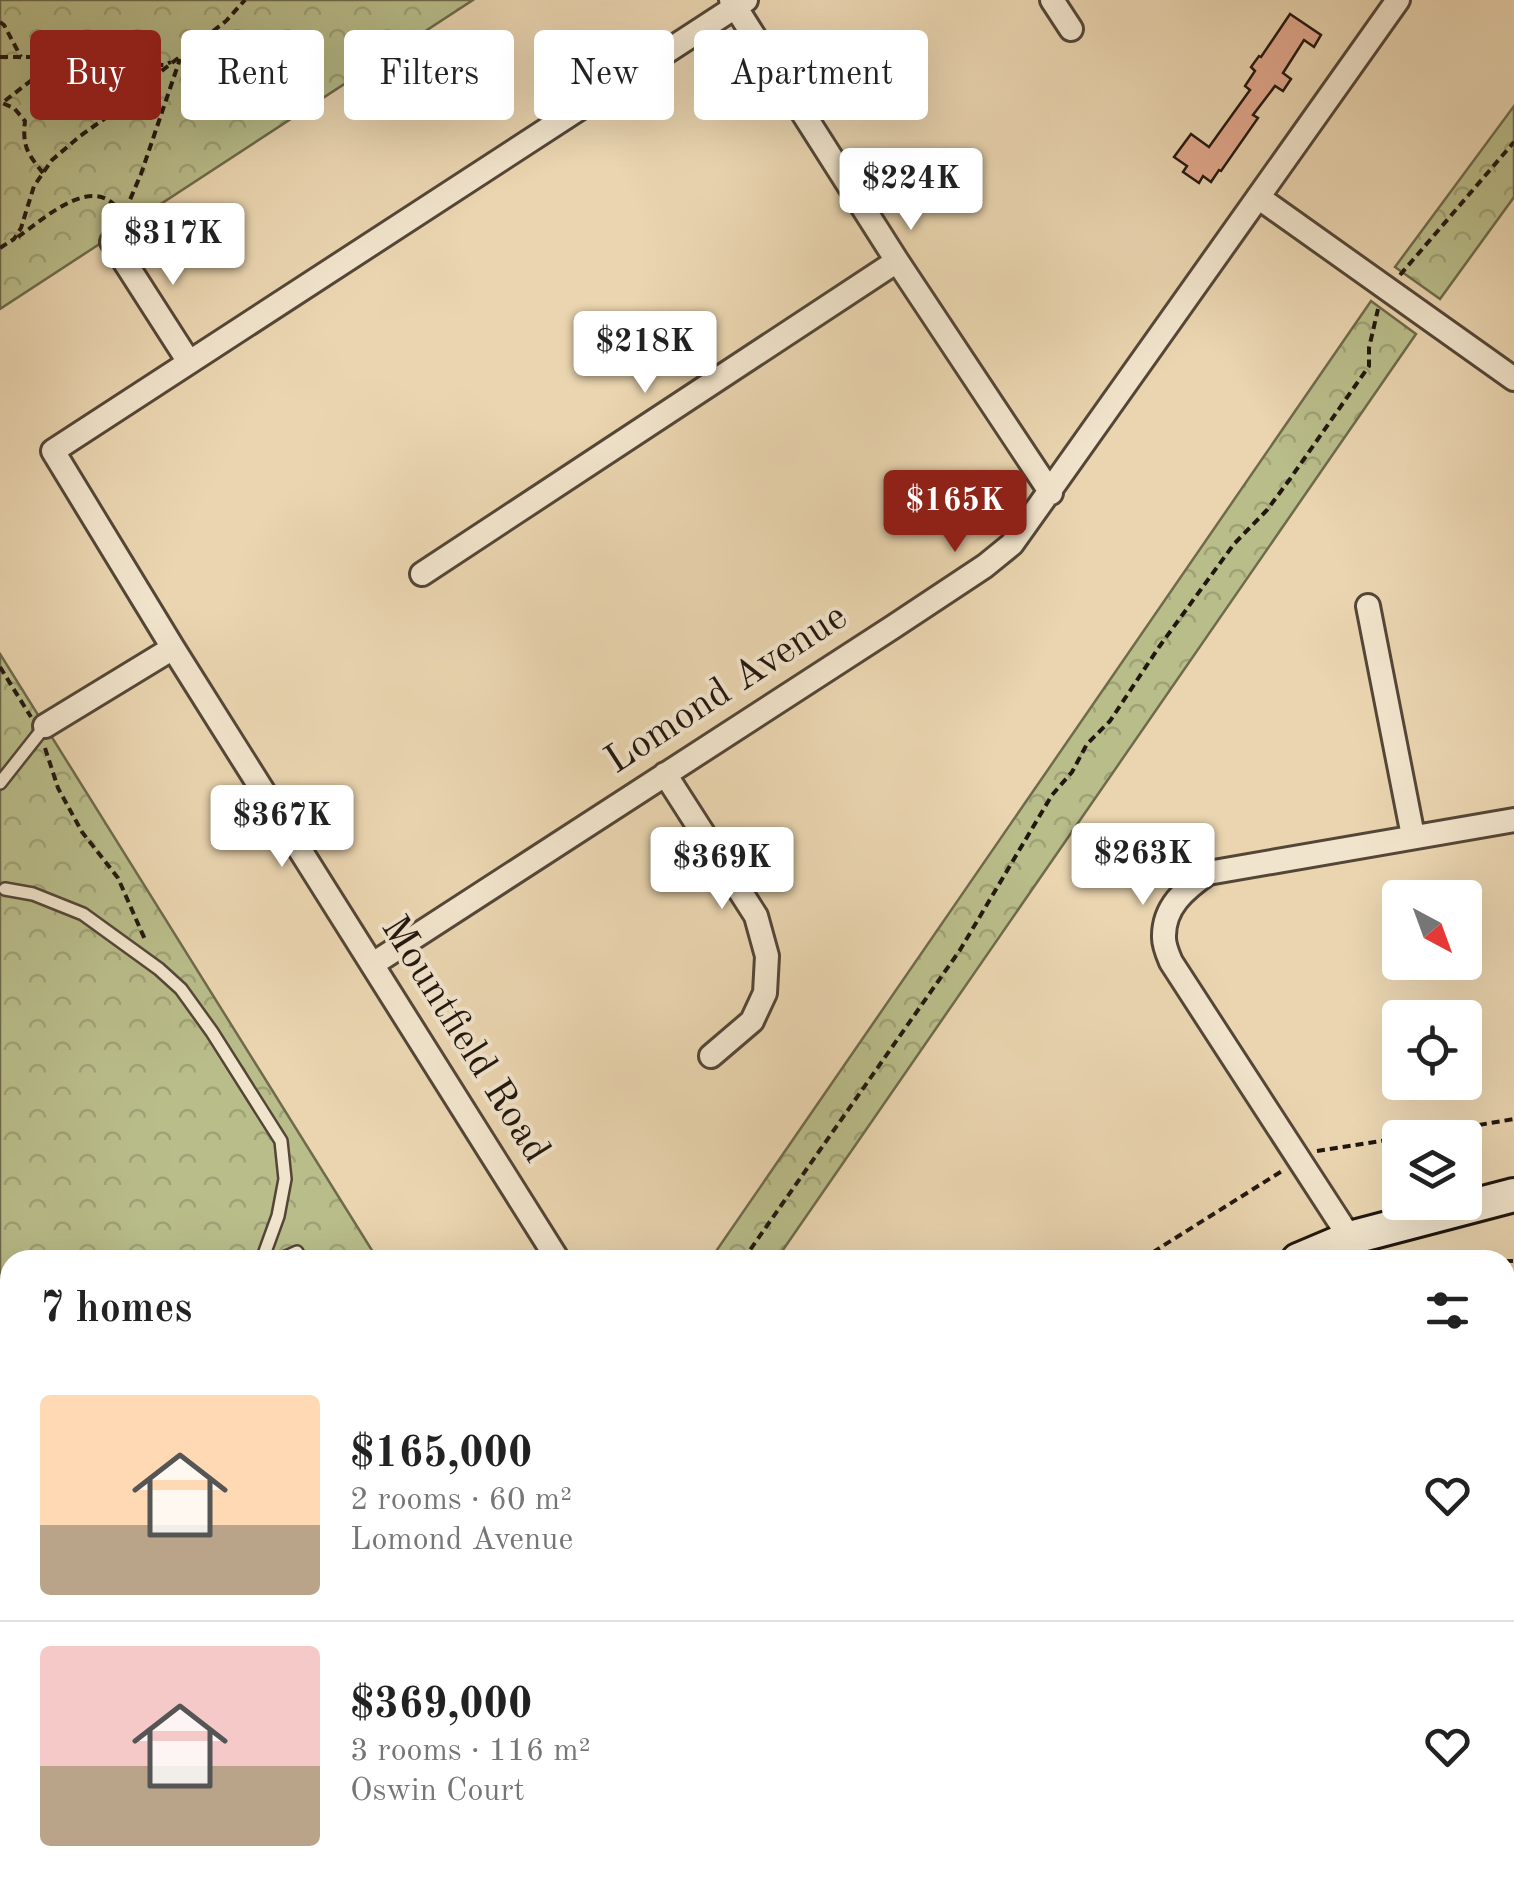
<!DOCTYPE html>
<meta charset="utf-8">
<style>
:root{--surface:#fff;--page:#f6f6f6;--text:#222;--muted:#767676;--line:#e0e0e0;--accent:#8f2418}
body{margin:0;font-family:"Old Standard TT",serif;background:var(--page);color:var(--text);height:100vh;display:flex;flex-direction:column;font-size:38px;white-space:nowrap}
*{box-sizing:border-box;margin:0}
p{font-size:32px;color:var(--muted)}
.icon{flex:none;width:55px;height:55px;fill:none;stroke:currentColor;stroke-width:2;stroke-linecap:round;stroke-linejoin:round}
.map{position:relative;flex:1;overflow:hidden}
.side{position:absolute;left:0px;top:1250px;width:1515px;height:642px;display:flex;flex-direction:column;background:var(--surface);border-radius:30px 30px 0 0;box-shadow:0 10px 40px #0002}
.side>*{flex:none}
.banner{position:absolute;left:30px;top:30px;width:1000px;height:90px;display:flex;gap:20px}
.needle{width:65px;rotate:139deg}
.tools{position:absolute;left:1382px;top:880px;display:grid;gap:20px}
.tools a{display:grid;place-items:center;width:100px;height:100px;border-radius:10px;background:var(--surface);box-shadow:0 10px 40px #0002;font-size:50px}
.price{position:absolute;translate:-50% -85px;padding:0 22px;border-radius:10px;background:#fff;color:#222;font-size:32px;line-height:65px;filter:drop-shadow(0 2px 5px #0008)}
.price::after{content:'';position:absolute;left:50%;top:60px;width:30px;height:22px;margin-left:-15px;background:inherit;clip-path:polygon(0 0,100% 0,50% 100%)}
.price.on{background:var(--accent);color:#fff}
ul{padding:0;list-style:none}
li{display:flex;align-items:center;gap:30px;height:250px;padding:0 40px}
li+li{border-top:2px solid var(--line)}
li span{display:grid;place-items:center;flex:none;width:280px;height:200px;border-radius:10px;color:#555}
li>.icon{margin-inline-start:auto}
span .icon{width:120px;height:120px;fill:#fffc;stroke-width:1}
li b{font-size:42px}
h2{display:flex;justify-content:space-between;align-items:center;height:120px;padding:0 40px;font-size:42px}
.chip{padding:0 35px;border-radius:10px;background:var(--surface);box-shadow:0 10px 40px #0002;font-size:35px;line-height:90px}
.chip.on{background:var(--accent);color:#fff}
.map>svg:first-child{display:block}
</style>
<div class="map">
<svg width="1514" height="1891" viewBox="0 0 1514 1891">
<defs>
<pattern id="park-crowns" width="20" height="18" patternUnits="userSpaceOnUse" patternTransform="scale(2.5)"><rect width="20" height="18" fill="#b9bd8a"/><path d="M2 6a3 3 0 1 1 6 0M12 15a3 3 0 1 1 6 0" fill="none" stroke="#9fa276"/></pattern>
</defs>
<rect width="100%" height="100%" fill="#ead5b0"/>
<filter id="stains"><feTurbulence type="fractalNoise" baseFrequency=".002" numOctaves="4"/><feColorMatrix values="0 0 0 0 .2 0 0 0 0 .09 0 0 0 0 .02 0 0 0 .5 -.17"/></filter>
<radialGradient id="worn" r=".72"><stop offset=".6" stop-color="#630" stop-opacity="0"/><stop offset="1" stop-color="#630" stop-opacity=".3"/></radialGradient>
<path fill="url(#park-crowns)" stroke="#6e6a4c" stroke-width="2.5" d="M0,0h473l-473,309z
M1514,106v91l-74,102 -45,-32z
M1371,301l45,33 -640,926h-66z
M0,654l378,606h-368v130l-10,-1z"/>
<path fill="#e2a88d" stroke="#22170f" stroke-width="2.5" d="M1290,14l31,21 -7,12 -10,-7 -21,33 8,6 -8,12 -8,-5 -22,29 5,3 -37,53 -2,-1 -8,12 -8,-6 -4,7 -16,-11 4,-6 -13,-9 17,-23 18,13 41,-57 -5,-4 10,-15 -4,-4 8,-11 2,1z"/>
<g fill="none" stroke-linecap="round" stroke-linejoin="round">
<defs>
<path id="lane" d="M0,783l45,-57
M5,889l28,5 50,20 76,55 22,20 31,43 69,109 4,38 -7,37 -16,44
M279,1260l18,-8
M0,1403l10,1"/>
<path id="street" d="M731,0l166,261 154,232
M1052,0l19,29
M1258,197l256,182
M112,242l77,120
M422,574l475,-313
M1368,606l45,230
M45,726l128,-78
M665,774l91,142 11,40 -2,37 -13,28 -41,35
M373,964l520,-337 92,-61 27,-22 386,-544
M1350,1238l-179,-276c-3,-7 -7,-16 -7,-24 -1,-31 21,-49 44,-65l306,-53
M558,1260l-385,-612 -120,-197 693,-451
M1505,1757l9,14
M1505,1842l9,-2
M1178,1882l6,9
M71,1891l6,-9
M507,1891l10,-9
M1311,1891l34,-9"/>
<path id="secondary" d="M1298,1260l52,-22 164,-43
M0,1463l10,1"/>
</defs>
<use href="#lane" stroke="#544637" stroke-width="16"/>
<use href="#street" stroke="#544637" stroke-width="28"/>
<use href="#secondary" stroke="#22170f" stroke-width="38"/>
<path stroke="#22170f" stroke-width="4" stroke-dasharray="8 5" stroke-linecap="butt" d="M0,22l4,3 17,32
M0,57h72l40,7 52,1 7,-3
M43,173c-15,-19 -21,-26 -18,-52l-11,-13 -12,-5 57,-44
M120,223l21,-49 39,-115
M18,237c28,-20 80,-68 104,-21
M0,248l14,-9 7,-11 13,-42 18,-26 28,-24 58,-41 21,-22 67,-52 19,-21
M1400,275l114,-133
M0,667l31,50
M45,748l13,40 24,44 36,46 28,64
M1402,1138l112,-19
M1317,1151l83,-13
M1142,1259l140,-88
M743,1260l217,-310 92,-155 20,-23 15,-28 23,-23 49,-74 75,-103 33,-34 23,-31 79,-113v-18l9,-39
M1505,1261h9
M0,1314l10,5
M10,1337l-9,32 2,5 7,4
M0,1535l10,2"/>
<use href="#lane" stroke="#f1e4cc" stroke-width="11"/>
<use href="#street" stroke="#f1e4cc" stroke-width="22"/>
<use href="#secondary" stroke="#f1e4cc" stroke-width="32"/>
</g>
<g text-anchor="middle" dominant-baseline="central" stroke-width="8" stroke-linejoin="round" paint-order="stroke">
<g font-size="40" fill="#22170f" stroke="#f1e4cc">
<text transform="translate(727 690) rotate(-33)">Lomond Avenue</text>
<text transform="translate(464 1040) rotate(58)">Mountfield Road</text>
</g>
</g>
<rect width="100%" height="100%" filter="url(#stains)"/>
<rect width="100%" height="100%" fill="url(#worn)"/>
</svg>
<div class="tools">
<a><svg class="needle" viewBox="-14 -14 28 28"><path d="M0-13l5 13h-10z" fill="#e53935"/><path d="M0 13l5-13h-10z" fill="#767676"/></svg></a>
<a><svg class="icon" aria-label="locate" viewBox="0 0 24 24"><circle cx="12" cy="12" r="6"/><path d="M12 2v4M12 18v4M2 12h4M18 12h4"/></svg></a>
<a><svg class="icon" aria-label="layers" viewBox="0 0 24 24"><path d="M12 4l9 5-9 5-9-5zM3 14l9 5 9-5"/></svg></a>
</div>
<b class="price" style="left:911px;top:233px">$224K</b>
<b class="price" style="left:173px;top:288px">$317K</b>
<b class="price" style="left:645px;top:396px">$218K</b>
<b class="price on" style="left:955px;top:555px">$165K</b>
<b class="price" style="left:282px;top:870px">$367K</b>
<b class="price" style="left:1143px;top:908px">$263K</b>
<b class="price" style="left:722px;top:912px">$369K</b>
<div class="banner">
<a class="chip on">Buy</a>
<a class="chip">Rent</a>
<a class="chip">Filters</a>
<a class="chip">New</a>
<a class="chip">Apartment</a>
</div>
<section class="side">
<h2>7 homes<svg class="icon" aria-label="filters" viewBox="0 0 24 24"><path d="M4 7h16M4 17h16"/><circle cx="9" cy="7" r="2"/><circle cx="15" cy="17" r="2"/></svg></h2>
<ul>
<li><span style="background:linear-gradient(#ffd9b3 65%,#b9a48a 0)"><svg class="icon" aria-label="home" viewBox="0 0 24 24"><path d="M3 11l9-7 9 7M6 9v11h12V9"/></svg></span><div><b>$165,000</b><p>2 rooms · 60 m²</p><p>Lomond Avenue</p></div><svg class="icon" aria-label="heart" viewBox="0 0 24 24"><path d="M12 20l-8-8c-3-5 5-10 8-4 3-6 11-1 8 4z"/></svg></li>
<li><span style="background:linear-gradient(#f6c9c9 60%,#b9a48a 0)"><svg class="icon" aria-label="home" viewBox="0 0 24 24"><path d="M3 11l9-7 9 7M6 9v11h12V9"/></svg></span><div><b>$369,000</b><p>3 rooms · 116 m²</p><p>Oswin Court</p></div><svg class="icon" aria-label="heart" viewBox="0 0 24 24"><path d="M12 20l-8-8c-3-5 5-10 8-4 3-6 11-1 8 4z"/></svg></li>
</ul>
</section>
</div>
